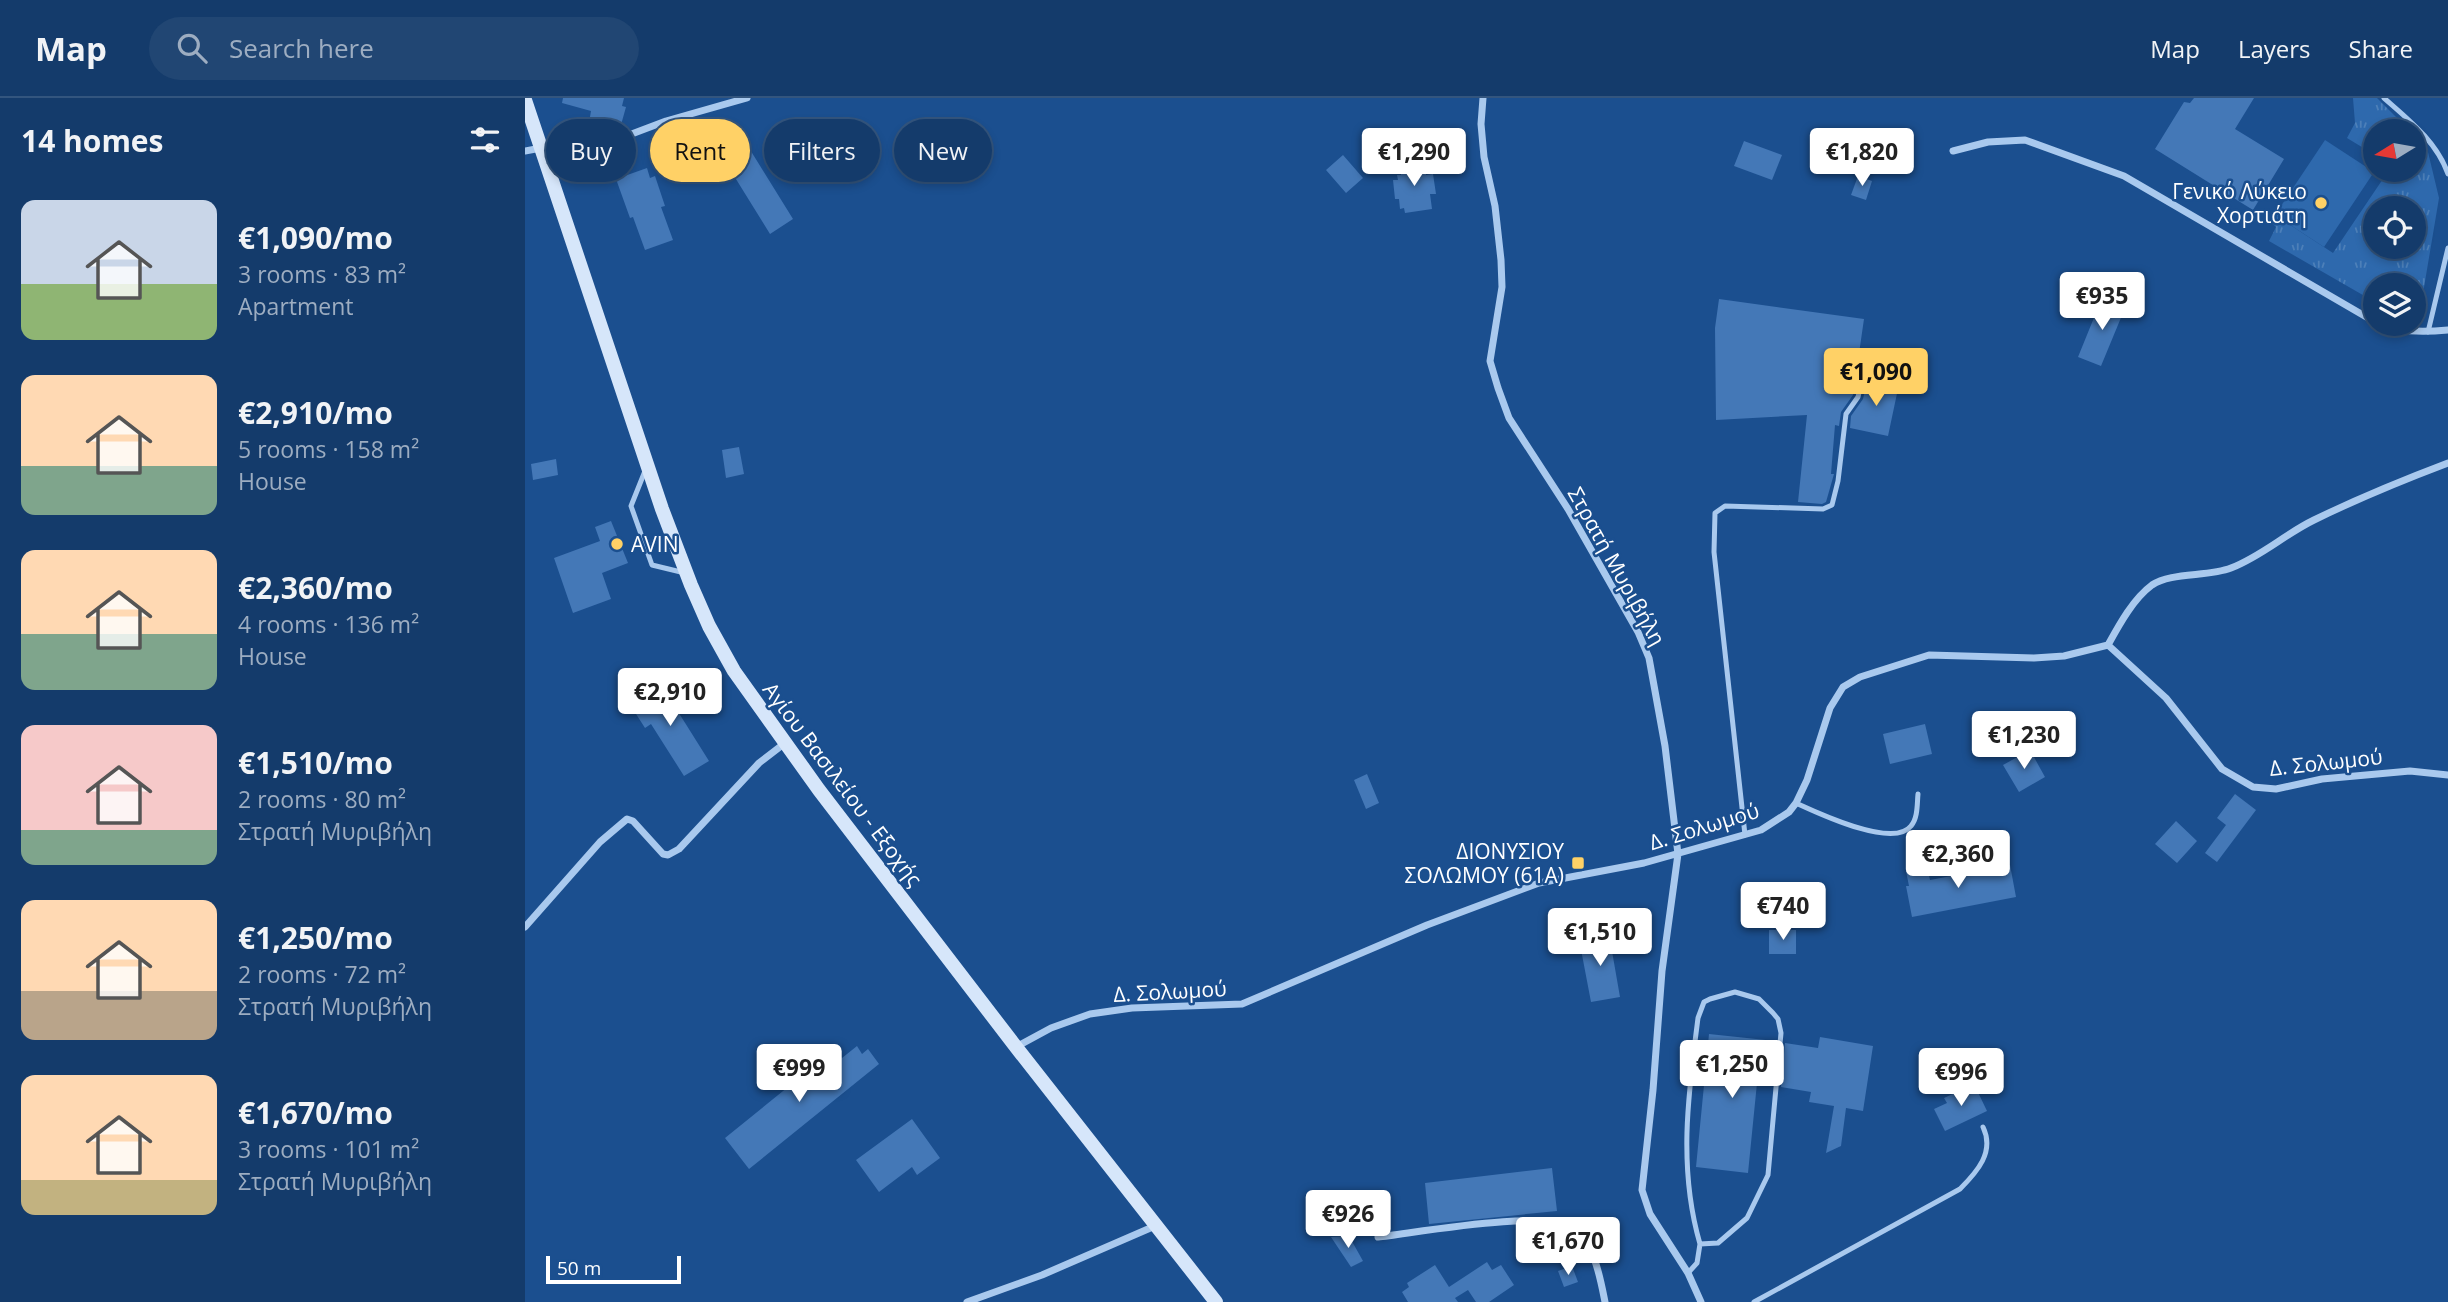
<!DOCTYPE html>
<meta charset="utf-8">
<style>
:root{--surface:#143b6b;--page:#214673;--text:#f1f3f6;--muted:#9dadc1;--line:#33557e;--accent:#ffd166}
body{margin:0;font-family:"Open Sans",sans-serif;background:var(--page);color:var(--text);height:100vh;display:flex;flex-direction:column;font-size:26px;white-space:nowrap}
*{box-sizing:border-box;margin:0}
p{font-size:23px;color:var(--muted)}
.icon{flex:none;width:38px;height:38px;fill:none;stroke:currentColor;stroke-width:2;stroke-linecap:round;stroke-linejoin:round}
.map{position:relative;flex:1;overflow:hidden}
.panel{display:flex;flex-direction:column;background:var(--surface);width:525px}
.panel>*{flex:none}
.guide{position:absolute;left:21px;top:21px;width:665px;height:63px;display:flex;gap:14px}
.needle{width:46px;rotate:259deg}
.controls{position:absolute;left:1838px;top:21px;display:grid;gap:14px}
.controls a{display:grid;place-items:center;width:63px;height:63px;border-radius:50%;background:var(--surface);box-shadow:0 4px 10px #0003,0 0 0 2px var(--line);font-size:35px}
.scale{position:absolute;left:21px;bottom:18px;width:135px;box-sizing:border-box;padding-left:7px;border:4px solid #fff;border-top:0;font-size:19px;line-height:24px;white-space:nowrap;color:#fff;-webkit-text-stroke:5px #1b4f8f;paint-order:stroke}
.price{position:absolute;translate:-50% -60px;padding:0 16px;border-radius:7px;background:#fff;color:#222;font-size:23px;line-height:46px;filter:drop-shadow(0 2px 4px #0008)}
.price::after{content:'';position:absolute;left:50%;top:42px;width:21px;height:16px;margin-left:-10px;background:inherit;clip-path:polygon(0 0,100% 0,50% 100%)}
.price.current{background:var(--accent);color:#111}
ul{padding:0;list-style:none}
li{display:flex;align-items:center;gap:21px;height:175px;padding:0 21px}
li span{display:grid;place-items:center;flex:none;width:196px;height:140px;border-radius:14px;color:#555}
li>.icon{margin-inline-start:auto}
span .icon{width:84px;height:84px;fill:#fffc;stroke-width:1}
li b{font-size:30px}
h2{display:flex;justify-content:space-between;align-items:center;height:84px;padding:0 21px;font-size:30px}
.tag{padding:0 24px;border-radius:32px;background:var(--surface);box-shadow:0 4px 10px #0003,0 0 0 2px var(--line);font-size:24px;line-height:63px}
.tag.current{background:var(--accent);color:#111}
header{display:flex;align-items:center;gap:42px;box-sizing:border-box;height:98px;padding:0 35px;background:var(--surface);border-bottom:2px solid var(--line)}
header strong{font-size:33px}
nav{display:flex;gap:38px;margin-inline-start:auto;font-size:24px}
.search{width:490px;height:63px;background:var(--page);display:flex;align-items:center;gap:18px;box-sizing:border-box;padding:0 24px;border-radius:38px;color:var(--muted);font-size:26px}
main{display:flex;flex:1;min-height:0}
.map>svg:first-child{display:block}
</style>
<header>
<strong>Map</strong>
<div class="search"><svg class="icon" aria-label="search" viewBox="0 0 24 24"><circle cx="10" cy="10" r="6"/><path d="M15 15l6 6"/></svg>Search here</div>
<nav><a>Map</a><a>Layers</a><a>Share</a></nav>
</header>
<main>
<section class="panel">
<h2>14 homes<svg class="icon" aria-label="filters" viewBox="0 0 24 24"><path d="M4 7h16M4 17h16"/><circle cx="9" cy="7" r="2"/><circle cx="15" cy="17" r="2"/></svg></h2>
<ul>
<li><span style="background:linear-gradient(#c9d6e8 60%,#8fb573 0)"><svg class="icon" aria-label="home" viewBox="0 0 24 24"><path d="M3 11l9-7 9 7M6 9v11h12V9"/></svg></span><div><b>€1,090/mo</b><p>3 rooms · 83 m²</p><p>Apartment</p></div></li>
<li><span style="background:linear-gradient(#ffd9b3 65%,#7fa58c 0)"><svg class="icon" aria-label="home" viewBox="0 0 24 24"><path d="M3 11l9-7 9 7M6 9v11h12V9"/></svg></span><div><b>€2,910/mo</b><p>5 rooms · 158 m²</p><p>House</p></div></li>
<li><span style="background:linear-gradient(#ffd9b3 60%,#7fa58c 0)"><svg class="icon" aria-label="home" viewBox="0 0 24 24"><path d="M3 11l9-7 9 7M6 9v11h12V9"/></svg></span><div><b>€2,360/mo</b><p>4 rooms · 136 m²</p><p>House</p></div></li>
<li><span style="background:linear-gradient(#f6c9c9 75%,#7fa58c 0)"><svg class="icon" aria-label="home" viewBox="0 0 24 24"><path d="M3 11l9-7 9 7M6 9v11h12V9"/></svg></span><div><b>€1,510/mo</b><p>2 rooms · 80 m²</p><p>Στρατή Μυριβήλη</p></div></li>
<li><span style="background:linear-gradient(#ffd9b3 65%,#b9a48a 0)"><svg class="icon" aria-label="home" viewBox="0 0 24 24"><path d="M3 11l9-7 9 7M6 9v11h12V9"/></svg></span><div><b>€1,250/mo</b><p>2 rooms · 72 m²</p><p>Στρατή Μυριβήλη</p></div></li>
<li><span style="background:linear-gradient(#ffd9b3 75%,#c2b280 0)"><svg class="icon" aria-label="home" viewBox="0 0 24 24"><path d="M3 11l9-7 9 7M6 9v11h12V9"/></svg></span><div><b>€1,670/mo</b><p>3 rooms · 101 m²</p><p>Στρατή Μυριβήλη</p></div></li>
</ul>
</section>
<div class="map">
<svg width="1923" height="1204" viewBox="0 0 1923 1204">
<defs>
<pattern id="grass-tufts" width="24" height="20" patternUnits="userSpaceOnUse" patternTransform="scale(1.75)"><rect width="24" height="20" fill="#2e69ad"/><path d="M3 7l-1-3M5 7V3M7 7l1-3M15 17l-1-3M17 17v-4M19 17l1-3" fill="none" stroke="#4d80b9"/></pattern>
</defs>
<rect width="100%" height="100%" fill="#1b4f8f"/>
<path fill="url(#grass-tufts)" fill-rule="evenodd" d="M1828,0h24l33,33h-35v24l-28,-17 8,-15z
M1888,37l14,13 12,50 -20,119 -6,1v-33h-38v17l-106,-61 7,-14 -5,-5 4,-7 58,38 56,-83h24zM1850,110h38v39h-38z"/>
<path fill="#2e69ad" d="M1800,42l49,32 -50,75 -49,-32z"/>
<path fill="#4478b7" d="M38,0h61l-2,8 4,1 -7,25 -30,-9 2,-12 -29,-8z
M1669,0h60l-19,31 49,30 -31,51 -98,-61 29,-47 6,1z
M1219,43l38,14 -10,25 -38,-14z
M224,50l44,71 -23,15 -44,-71z
M818,57l20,23 -17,15 -20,-23z
M895,62l1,11h5v4l7,-1 3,20h-6l2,15 -27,4 -1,-5 -4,1 -1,-10h-4l-2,-19h5l-1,-5h4l-1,-13z
M122,70l3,10 5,-2 10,30 -4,1 12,33 -28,10 -12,-33 -3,1 -14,-39z
M1333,78l14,5 -6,19 -15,-5z
M1577,200l23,10 -24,58 -23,-9z
M1194,201l145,20 -11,76 -12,17 -2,14 -4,-1 -4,49h3l-8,28 -4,2 -24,-2 9,-87 -91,5 -1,-92z
M1343,280l31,6 -11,52 -38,-8 1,-12 12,-17z
M214,349l5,27 -18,4 -4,-28z
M31,361l2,16 -25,5 -2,-16z
M86,423l17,42 -26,10 9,26 -38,14 -19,-55 46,-17 -5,-14z
M135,585l49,78 -25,15 -33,-52 -6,4 -16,-25z
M1400,626l7,30 -42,10 -7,-30z
M1505,652l15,27 -26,15 -16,-27z
M842,676l12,29 -13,6 -12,-29z
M1710,696l21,16 -39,52 -12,-9 21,-28 -9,-7z
M1651,723l21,20 -20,22 -22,-19z
M1485,767l6,32 -104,20 -6,-31h3l-3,-15 21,-4 3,13z
M1244,832h27v24h-27z
M1084,836l11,63 -29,5 -12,-63z
M1184,936l66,7 -4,45 -14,-3 -9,90 -52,-6z
M1295,939l53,9 -10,65 -17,-3 -5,38 -15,7 8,-47 -25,-4 2,-10 -30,-5 4,-44 33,5z
M332,948l5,8 6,-5 11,15 -130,105 -24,-31 110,-89 7,9z
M1449,986l13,27 -42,20 -11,-22 13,-6 -3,-5z
M387,1021l28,39 -23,17 -5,-8 -33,25 -23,-32z
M1027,1070l5,43 -128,13 -4,-41z
M824,1138l14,25 -12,6 -20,-30z
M962,1164l5,8 9,-5 13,20 -25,17h-13l-8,-12 -13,8 3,4h-50l-6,-10 7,-5 -2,-4 28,-18 14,22z
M1047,1168l6,16 -14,5 -6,-16z"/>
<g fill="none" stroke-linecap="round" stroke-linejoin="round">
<path stroke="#a9c9ee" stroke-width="5" d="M1859,0c25,22 53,44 64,76
M1903,234l20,-84
M120,373l-14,35 21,59 33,8
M1271,705c22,10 97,46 115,23 7,-8 6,-22 7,-32
M1220,737l-31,-283 1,-39 10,-7 98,3 9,-4 6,-24 8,-67 12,-17 5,-22
M1163,1175l9,-10 3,-19 18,-1 29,-25 21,-43 13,-142 -3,-14 -5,-6 -14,-14 -24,-7 -25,7 -6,3 -6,16c-10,77 -20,151 2,226
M1229,1204l206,-113c17,-17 35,-37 23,-62"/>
<path stroke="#a9c9ee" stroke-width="7" d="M958,0l-2,26 3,33 11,49 6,54 1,27 -12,74 8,27 11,30 59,91 70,123 11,26 16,88 13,108 -16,117 -9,119 -11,100 8,24 38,59 13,29
M0,53l16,-3
M1428,53l35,-9 37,-2 99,36 251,146
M22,68l119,-45 81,-23
M1853,226c21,9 48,8 70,6
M1583,547c11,-20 25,-46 44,-60 19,-13 56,-8 79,-17 31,-12 54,-34 83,-48 43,-21 89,-40 134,-57
M0,829l75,-85 27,-23 6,2 30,33 5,1 11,-6 80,-86 26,-20
M491,949l35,-19 39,-14 42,-6 110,-4 185,-79 112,-42 105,-20 117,-33 28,-18 7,-9 11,-23 23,-72 13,-21 17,-10 69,-22 105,3 30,-2 44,-11 58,53 56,71 31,18 23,2 46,-10 88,-8 38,4
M853,1139c37,-4 170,-29 196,-8 21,17 26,48 31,73
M442,1204l75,-27 113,-49"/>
<path stroke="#d6e6fa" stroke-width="14" d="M0,2l137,409 29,76 18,41 25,45 85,119 197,257 200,255"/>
</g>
<g fill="#ffd166" stroke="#1b4f8f" stroke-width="2.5">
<circle cx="1796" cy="105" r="7"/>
<circle cx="92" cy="446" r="7"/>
<rect x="1046" y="758" width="14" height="14" rx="3.5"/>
</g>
<g text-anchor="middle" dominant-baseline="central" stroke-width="5" stroke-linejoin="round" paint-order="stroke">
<g font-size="21" fill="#fff" stroke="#1b4f8f" text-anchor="end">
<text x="1782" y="93">Γενικό Λύκειο<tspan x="1782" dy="24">Χορτιάτη</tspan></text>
<text x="106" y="446" text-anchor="start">AVIN</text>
<text x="1039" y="753">ΔΙΟΝΥΣΙΟΥ<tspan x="1039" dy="24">ΣΟΛΩΜΟΥ (61Α)</tspan></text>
</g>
<g font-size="21" fill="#fff" stroke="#1b4f8f">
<text transform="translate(1092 468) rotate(61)">Στρατή Μυριβήλη</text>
<text transform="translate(1801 664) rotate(-6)">Δ. Σολωμού</text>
<text transform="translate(318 686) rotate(53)">Αγίου Βασιλείου - Εξοχής</text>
<text transform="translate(1179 728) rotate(-17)">Δ. Σολωμού</text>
<text transform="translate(645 893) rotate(-3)">Δ. Σολωμού</text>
</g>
</g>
</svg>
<div class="controls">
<a><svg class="needle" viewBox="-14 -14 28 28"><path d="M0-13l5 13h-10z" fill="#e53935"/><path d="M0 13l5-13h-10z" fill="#9dadc1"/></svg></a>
<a><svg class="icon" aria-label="locate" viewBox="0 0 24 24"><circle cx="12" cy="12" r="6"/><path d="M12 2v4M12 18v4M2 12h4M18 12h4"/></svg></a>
<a><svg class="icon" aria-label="layers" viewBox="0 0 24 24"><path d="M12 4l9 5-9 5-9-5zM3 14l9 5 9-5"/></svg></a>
</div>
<div class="scale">50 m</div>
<b class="price" style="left:889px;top:90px">€1,290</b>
<b class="price" style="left:1337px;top:90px">€1,820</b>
<b class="price" style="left:1577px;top:234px">€935</b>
<b class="price current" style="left:1351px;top:310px">€1,090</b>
<b class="price" style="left:145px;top:630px">€2,910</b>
<b class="price" style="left:1499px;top:673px">€1,230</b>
<b class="price" style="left:1433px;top:792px">€2,360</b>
<b class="price" style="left:1258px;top:844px">€740</b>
<b class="price" style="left:1075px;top:870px">€1,510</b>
<b class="price" style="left:1207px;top:1002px">€1,250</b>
<b class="price" style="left:274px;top:1006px">€999</b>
<b class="price" style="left:1436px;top:1010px">€996</b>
<b class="price" style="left:823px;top:1152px">€926</b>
<b class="price" style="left:1043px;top:1179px">€1,670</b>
<div class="guide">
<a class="tag">Buy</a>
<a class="tag current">Rent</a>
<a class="tag">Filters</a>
<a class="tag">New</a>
</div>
</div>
</main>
